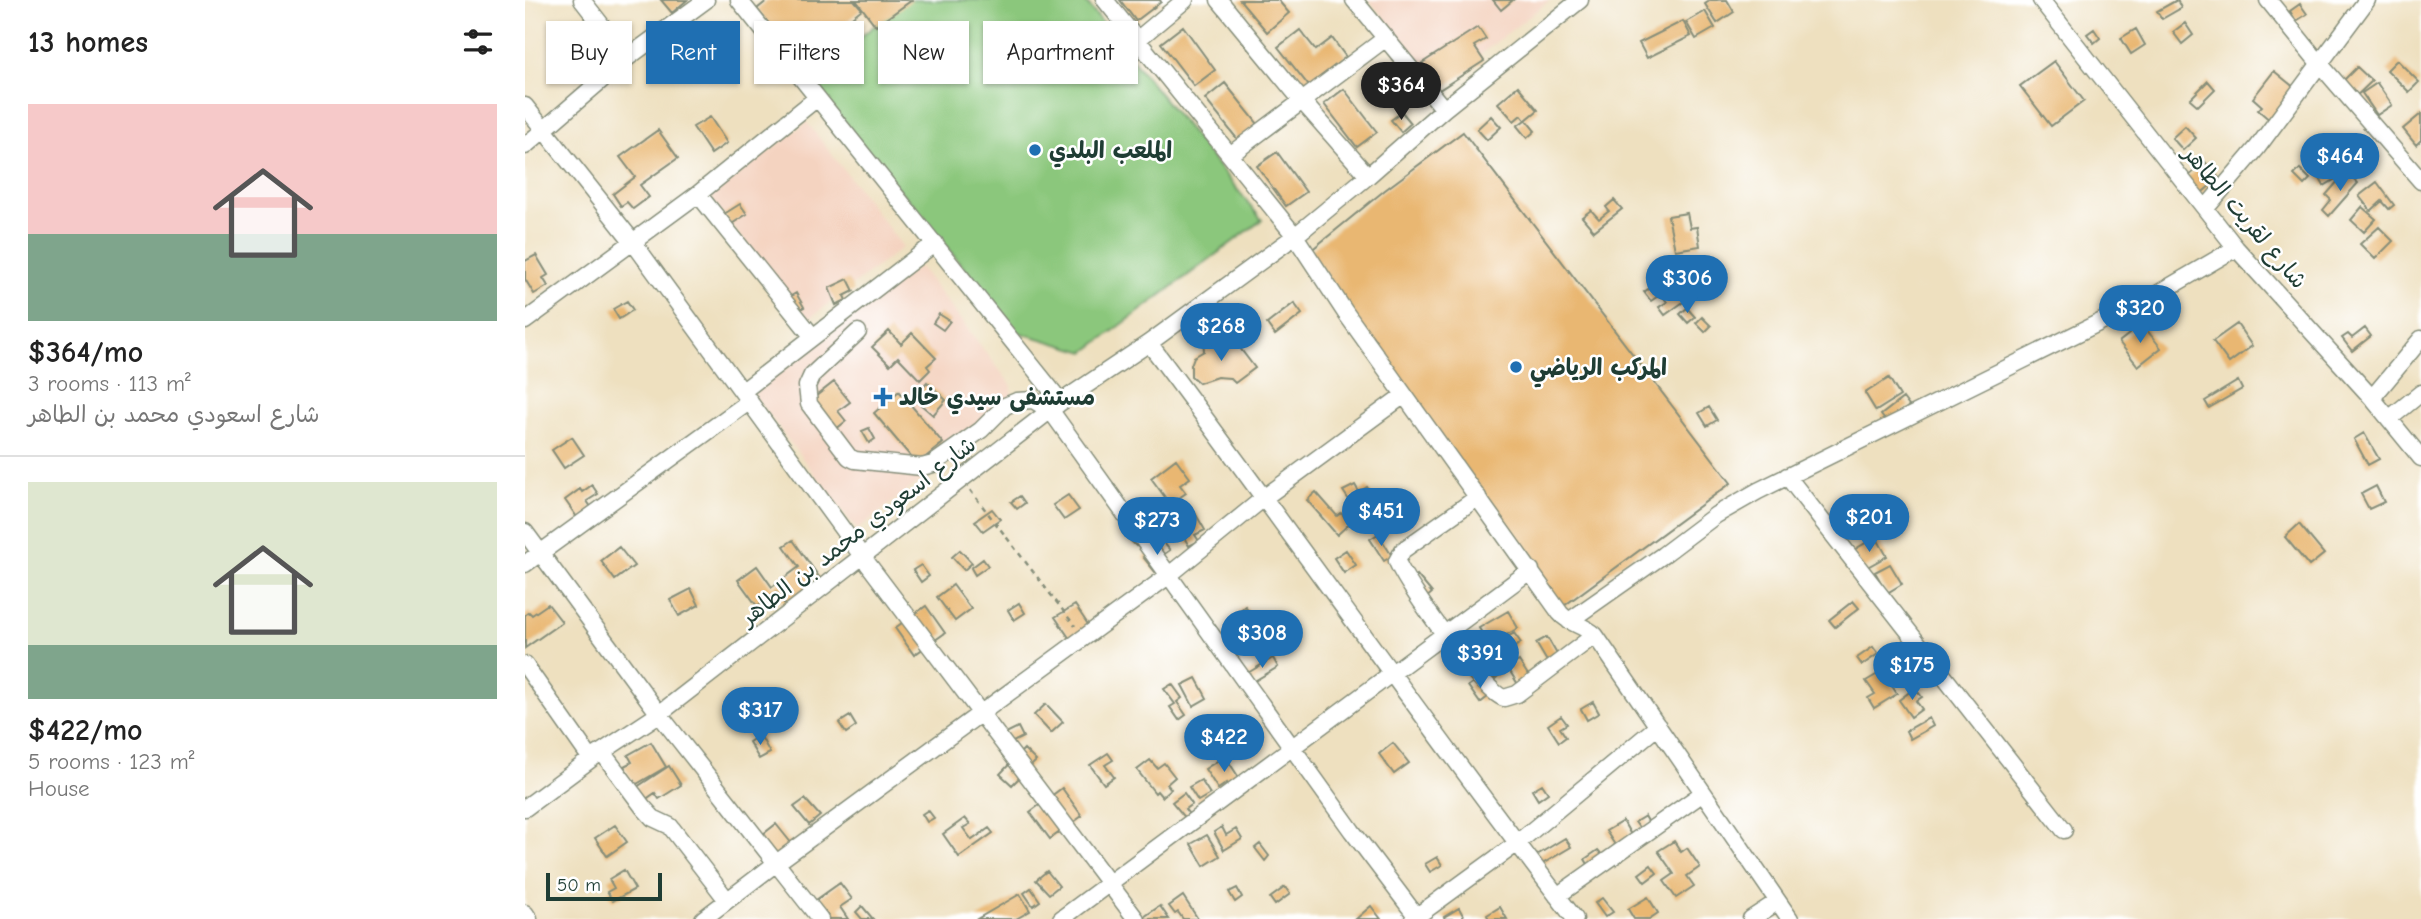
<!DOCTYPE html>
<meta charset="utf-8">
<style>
:root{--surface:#fff;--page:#f6f6f6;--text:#222;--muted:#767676;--line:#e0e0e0;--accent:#1f6fb2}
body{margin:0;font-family:"Comic Neue","Playpen Sans Arabic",sans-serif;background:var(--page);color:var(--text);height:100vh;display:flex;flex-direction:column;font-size:26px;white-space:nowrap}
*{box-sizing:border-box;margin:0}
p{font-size:23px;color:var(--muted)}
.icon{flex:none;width:38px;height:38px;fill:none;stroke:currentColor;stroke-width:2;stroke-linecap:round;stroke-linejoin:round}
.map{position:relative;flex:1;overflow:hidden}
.details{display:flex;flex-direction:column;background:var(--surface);width:525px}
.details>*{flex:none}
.top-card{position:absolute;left:21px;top:21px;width:665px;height:63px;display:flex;gap:14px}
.scale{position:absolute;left:21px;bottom:18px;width:116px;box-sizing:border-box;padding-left:7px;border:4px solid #1f3d34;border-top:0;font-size:19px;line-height:24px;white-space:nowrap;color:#1f3d34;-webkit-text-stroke:5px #fff;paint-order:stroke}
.price{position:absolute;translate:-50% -60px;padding:0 16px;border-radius:24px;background:var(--accent);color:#fff;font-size:23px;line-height:46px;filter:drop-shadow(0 2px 4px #0008)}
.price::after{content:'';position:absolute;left:50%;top:42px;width:21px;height:16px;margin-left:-10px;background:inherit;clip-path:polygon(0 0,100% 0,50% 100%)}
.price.on{background:#222;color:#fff}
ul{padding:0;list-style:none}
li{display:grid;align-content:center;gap:14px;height:371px;padding:0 28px}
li+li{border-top:2px solid var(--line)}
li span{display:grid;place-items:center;height:217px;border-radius:0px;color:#555}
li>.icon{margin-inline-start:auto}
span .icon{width:126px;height:126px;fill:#fffc;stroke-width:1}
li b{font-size:30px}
h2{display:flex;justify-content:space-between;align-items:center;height:84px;padding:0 28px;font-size:30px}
.chip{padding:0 24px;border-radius:0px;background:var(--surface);box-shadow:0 2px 5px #0004;font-size:24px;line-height:63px}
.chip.on{background:var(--accent);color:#fff}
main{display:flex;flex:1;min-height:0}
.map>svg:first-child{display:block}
</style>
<main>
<section class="details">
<h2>13 homes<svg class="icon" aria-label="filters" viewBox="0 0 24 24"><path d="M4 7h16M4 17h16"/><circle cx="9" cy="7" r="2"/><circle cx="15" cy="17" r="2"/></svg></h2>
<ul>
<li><span style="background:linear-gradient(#f6c9c9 60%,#7fa58c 0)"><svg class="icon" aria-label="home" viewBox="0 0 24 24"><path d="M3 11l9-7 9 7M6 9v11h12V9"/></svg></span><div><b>$364/mo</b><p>3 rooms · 113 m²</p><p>شارع اسعودي محمد بن الطاهر</p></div></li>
<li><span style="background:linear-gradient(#dfe7d0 75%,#7fa58c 0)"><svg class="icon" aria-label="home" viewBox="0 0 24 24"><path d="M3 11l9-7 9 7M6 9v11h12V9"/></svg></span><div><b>$422/mo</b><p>5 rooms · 123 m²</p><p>House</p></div></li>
</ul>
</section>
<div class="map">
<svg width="1896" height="919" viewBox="0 0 1896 919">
<rect width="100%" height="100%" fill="#fff"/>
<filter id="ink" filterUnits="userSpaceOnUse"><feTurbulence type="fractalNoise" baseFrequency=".0143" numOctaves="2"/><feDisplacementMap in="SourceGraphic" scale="14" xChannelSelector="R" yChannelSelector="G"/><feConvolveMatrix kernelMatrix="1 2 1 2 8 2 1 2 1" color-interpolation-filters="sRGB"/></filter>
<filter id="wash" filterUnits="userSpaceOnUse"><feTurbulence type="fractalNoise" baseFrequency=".00686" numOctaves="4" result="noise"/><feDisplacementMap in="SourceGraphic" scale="28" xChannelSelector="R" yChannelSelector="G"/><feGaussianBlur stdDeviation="1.57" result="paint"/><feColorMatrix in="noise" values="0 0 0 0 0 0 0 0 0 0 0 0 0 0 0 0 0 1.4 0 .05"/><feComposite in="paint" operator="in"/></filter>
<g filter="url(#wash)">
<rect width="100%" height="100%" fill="#eee0bf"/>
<path fill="#f4d3c0" d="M844,0h181l-110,86z
M282,122l96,125 -97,74 -96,-124z
M394,266l93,120 -1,24 -154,120 -104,-136z"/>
<path fill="#8bc77c" stroke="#558258" stroke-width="2" d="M381,0h178l178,220 -177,132 -68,-20 -209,-252z"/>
<g id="blocks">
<path fill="#e9b772" d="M136,0h26l-15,13z
M243,0h86l8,9 -64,51 -41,-51z
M331,0h56l-36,26z
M595,0h40l1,2 -25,19z
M715,0h38l11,13 -22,19z
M968,0h20l-12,10z
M1186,0h16l7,12 -17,11 -12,-19z
M1652,0l4,8 -19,11 -5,-8z
M1775,4l7,10 -11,7 -6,-10z
M1180,11l10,17 -19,11 -10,-17z
M1158,21l8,15 -44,22 -8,-15z
M1660,23l8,12 -11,9 -9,-12z
M658,26l32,44 -21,16 -33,-43z
M953,27l8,12 -12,7 10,15 -45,29 -17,-27z
M1569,29l6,9 -6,5 -7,-9z
M1611,29l9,16 -14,9 -10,-16z
M775,30l16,20 16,-12 14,19 -37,29 -31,-39z
M57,32l10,15 -9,7 5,7 -9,6 -16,-21z
M1872,60l22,22 -10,10 -22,-22z
M1529,61l30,40 -33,25 -31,-40z
M1832,67l15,14 -20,19 -14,-14z
M1749,71l22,18 -25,32 -13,-11 4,-4 -9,-8z
M1683,81l7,8 -17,17 -8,-7z
M700,83l33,41 -20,16 -33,-41z
M1852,83l15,22 -15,10 -15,-22z
M993,86l20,24 -12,10 9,11 -8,7 -10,-12 8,-6 -4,-5 -7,6 -16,-18z
M819,89l33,43 -20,15 -33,-43z
M877,112l9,11 -10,9 -10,-12z
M1896,114v26l-5,5 -13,-16z
M966,116l10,11 -14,13 -10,-11z
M185,117l17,26 -16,11 -18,-27z
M1660,126l11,12 -13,12 -11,-12z
M133,130l20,28 -38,27 9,12 -16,12 -6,-7 -6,4 -8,-12 22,-17 -15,-20z
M938,132l268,351 -170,125 -252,-356 76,-62z
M1831,146l5,6 -13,12 -6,-6z
M752,152l29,40 -20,14 -29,-40z
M1680,162l14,16 -22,19 -14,-16z
M1812,164l7,10 -20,12 -6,-11z
M1775,169l10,10 -6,6 -10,-10z
M1821,172l12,11 -29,33 -6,-6 8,-10 -5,-5z
M1852,182l17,23 -5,4 -7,-8 -11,10 -12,-15z
M1089,200l8,9 -28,22 -12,-14 9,-7 8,9 10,-8 -3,-4z
M215,204l7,10 -17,11 -6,-11z
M1837,207l14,12 -12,13 -13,-12z
M1162,213l3,15 7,-1 3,19 -25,4 -7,-34z
M1854,227l14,14 -18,18 -15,-15z
M11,255l12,20 -5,3 5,8 -14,8 -9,-15v-18z
M1143,275l10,14 7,-6 8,12 -28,20 -6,-8 8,-5 -6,-8 -10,7 -7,-9z
M251,278l8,22 12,-7 8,14 -17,9 -19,-33z
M323,279l6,12 -10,5 2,4 -10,5 -7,-17z
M102,301l6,9 -14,9 -6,-10z
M769,303l8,11 -27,21 -8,-11z
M1162,308l8,9 -7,6 -8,-9z
M414,314l11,7 -7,9 -10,-7z
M1177,317l9,9 -6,6 -9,-9z
M1617,324l19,24 -23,18 -19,-24z
M1712,324l15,22 -23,17 -16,-22z
M1840,328l6,8 -19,15 -10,-13 6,-4 4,4z
M364,331l12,13 11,-11 24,25 -9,8 3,4 -10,10 -22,-23 -8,8 -18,-18z
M678,339l19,8 11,-8 22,29 -20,15 -5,-5 -13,-1 -18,6 -8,-7v-11l3,-8 10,-6z
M1364,378l11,18 -24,15 -11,-18z
M1713,381l4,8 -33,19 -4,-7z
M309,382l16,20 -12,9 8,10 -16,13 -24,-30z
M402,382l19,18 -13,15 -20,-17z
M374,391l44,52 -26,21 -43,-51z
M1378,398l6,8 -21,18 -7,-9z
M1184,407l8,13 -10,6 -8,-13z
M344,428l6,11 -6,4 -7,-12z
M1839,433l15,26 -11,6 -14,-26z
M47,437l12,18 -20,13 -12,-18z
M651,459l14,19 -10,7 6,8 -16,11 -19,-26z
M67,485l6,9 -11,7 6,9 -14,10 -14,-20 15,-11 2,3z
M830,485l4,7 8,-5 12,19 -9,6 -11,-18 -10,6 -6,-9z
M1851,486l8,16 -15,7 -8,-15z
M791,492l21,24 4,-3 9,10 -13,12 -30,-35z
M543,495l11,15 -15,10 -11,-15z
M495,496l5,7 -8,6 -6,-7z
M467,509l8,10 -17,12 -8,-10z
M670,513l10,17 -10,5 4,6 -10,5 -13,-22z
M630,519l11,11 -15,14 -6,-7 -9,9 -9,-9 10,-9 3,4z
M1774,524l25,30 -15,12 -24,-29z
M853,534l14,22 -8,5 -14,-22z
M1351,537l11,19 -25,14 -10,-19z
M268,540l31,44 -35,26 -13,-18 -19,14 -19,-26 19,-14 15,21 27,-20 -15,-21z
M638,542l7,8 -10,7 6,7 -11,8 -12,-15z
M94,547l15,19 -19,14 -14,-19z
M435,550l12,13 -8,7 -12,-13z
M821,550l10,15 -12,8 -10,-15z
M458,559l5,7 -13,9 -4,-7z
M1365,564l12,20 -15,9 -12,-21z
M396,565l8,11 -8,6 -8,-12z
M892,575l15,18 -13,11 -15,-18z
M428,585l18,24 -16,12 -18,-24z
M166,589l8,16 -20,11 -9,-16z
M1328,601l6,7 -24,19 -6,-7z
M494,603l6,10 -11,7 -6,-10z
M23,604l14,18 -37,26v-33l4,-3 3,3z
M550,605l14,21 -19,13 -15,-22z
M401,606l19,27 -31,22 -19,-27z
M720,606l12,14 -10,8 -11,-14z
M983,611l10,17 -29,17 -10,-17z
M989,633l7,10 -19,12 -7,-10z
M1022,637l11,19 -10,7 -12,-20z
M1348,647l5,7 -16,11 -5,-7z
M748,658l5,9 -27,16 -5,-9z
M994,661l11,17 -11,8 -11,-18z
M970,663l8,9 -8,7 -8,-9z
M1358,671l14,23 -23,14 -6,-10 7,-4 -9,-13z
M956,677l12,16 -13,10 -12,-17z
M671,678l11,20 -14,8 -11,-21z
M647,684l10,14 -5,4 9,13 -7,5 -9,-13 5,-3 -11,-15z
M1390,688l7,9 -6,4 6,8 -11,8 -12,-17z
M1068,702l6,11 -12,7 -6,-11z
M521,704l17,18 -12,11 -17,-18z
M325,716l6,10 -10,7 -7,-10z
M1036,716l6,8 -7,4 6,9 -7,5 -11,-17z
M1404,718l4,8 -23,13 -4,-8z
M493,727l5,10 -12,6 -5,-10z
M235,735l10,18 -11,6 -10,-17z
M126,742l15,25 -31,18 -11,-19 8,-4 -4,-7z
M868,743l16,20 -15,11 -15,-20z
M499,749l12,12 -24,24 -12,-11z
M583,753l5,7 -8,5 9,12 -10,7 -14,-19z
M700,756l18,28 -11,7 -5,-8 -9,6 -13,-20z
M625,760l7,8 7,-5 11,14 -8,7 4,5 -9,8 -5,-6 -2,2 -18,-23z
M144,766l12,19 -22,14 -4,-6 -13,9 -8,-13z
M676,780l9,14 -12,7 -9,-14z
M1017,784l6,9 -10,7 -6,-10z
M537,788l20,28 -32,23 -20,-27z
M659,793l8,11 -7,5 6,8 -4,3 -15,-18z
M280,799l15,17 -11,9 -15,-18z
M403,810l6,8 -7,4 -5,-8z
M1120,816l4,7 -9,6 -5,-7z
M440,818l5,6 -7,4 9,12 17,-12 4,5 -34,24 -16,-23z
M1098,821l8,14 -16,10 -9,-14z
M251,824l20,25 -24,18 -19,-25z
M90,825l12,17 -20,14 -12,-18z
M697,827l4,8 10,-6 6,10 -18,11 -10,-18z
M682,835l13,21 -16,10 -13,-22z
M1040,838l6,9 -34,20 -5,-9z
M1149,841l7,11 6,-4 13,19 -13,9 7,10 -18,12 -12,-17 10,-7 -16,-23z
M735,844l9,12 -4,5 -10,-13z
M1073,850l5,6 -14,10 -4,-7z
M912,857l5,8 -12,7 -5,-8z
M1126,865l6,8 -12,9 -6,-8z
M99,870l11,19 -22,12 -6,-9 7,-4 -5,-9z
M522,871l12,15 -10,8 -13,-14z
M315,883l12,16 -12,8 8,12h-28l-11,-14z
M760,887l5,7 -15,11 -5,-7z
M506,888l9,13 -7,5 -9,-13z
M712,888l5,9 -7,5 -6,-10z
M495,894l10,17 -14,8h-39z
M658,896l15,23h-15l-5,-7 -3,2 -6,-8z
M1123,897l10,16 -9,6h-15l-6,-10z
M1077,898l11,14 -8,5 -10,-14z
M337,906l11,13h-11l-6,-7z
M635,906l9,13h-28z
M846,906l10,13h-25z
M975,907l7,12h-18l-2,-4z
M934,908l6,11h-20l-1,-2z"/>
</g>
</g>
<g filter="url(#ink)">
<use href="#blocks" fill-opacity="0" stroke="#868e7a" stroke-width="2"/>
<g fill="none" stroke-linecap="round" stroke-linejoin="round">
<defs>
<path id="minor" d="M57,0l45,58
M214,0l322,402
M580,0l190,236 50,76 215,301c9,11 22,11 35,22l195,284
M694,0l83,101 66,75
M829,0l90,109
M1516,0l195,248 136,150 49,60
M1743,0l51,63 102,118
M612,40l48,-40
M0,106l108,136 229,314 274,363
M0,146l102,-88 79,-58
M705,155l156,-117
M173,194l115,143
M1681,208l51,-60 110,-148
M0,321l173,-127 119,-96
M333,332l-46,43 -5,11 2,18 40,53 6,3 67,7 11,-3 48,-34 24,-24 12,-5 16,-1 18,11 301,420 65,86
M624,343c144,191 280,387 426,576
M218,391l192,-148
M1847,398l49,-59
M1864,419l32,-26
M1262,476l277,354
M953,497l-75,53 -6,11c8,23 87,132 107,137l13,-4 78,-59
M0,532l134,182 161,205
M0,564l225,-163
M1044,621l94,-66 53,-40 42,-24 401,-198 77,-45
M0,665l66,94
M77,752l41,55 10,11 17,8 57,74
M0,808l66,-49 68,-45 402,-312 88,-59 146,-107 73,-60 76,-67 136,-109
M1032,896l146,-103
M0,913l4,6
M178,919l72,-55 393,-288 97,-79 139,-102
M536,919l470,-349
M888,919l103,-75 142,-118
M1226,919l26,-17"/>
</defs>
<use href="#minor" stroke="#868e7a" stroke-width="19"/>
<path stroke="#868e7a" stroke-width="2.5" stroke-dasharray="5 5" stroke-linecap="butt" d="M445,490l105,136"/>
<use href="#minor" stroke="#fff" stroke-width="16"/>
</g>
</g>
<g fill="#1f6fb2" stroke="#fff" stroke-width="2.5">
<circle cx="510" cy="150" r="7"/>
<circle cx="991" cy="367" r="7"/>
<path d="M354.5 386.5h7v7h7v7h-7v7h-7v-7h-7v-7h7z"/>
</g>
<g text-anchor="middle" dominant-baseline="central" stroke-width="5" stroke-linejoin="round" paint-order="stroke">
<g font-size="23" font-weight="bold" fill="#1f3d34" stroke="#fff" text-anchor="start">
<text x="524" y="150">الملعب البلدي</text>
<text x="1005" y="367">المركب الرياضي</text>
<text x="374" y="397">مستشفى سيدي خالد</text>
</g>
<g font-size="23" fill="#1f3d34" stroke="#fff">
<text transform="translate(1720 217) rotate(50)">شارع لقريت الطاهر</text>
<text transform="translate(333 531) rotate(-38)">شارع اسعودي محمد بن الطاهر</text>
</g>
</g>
</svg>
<div class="scale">50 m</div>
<b class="price on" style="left:876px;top:122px">$364</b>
<b class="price" style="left:1815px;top:193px">$464</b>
<b class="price" style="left:1162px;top:315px">$306</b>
<b class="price" style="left:1615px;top:345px">$320</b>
<b class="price" style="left:696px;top:363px">$268</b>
<b class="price" style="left:856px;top:548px">$451</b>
<b class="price" style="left:1344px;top:554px">$201</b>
<b class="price" style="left:632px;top:557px">$273</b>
<b class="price" style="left:737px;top:670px">$308</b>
<b class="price" style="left:955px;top:690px">$391</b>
<b class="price" style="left:1387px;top:702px">$175</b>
<b class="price" style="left:235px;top:747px">$317</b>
<b class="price" style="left:699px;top:774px">$422</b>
<div class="top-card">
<a class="chip">Buy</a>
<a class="chip on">Rent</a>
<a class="chip">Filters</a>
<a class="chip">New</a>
<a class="chip">Apartment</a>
</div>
</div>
</main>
